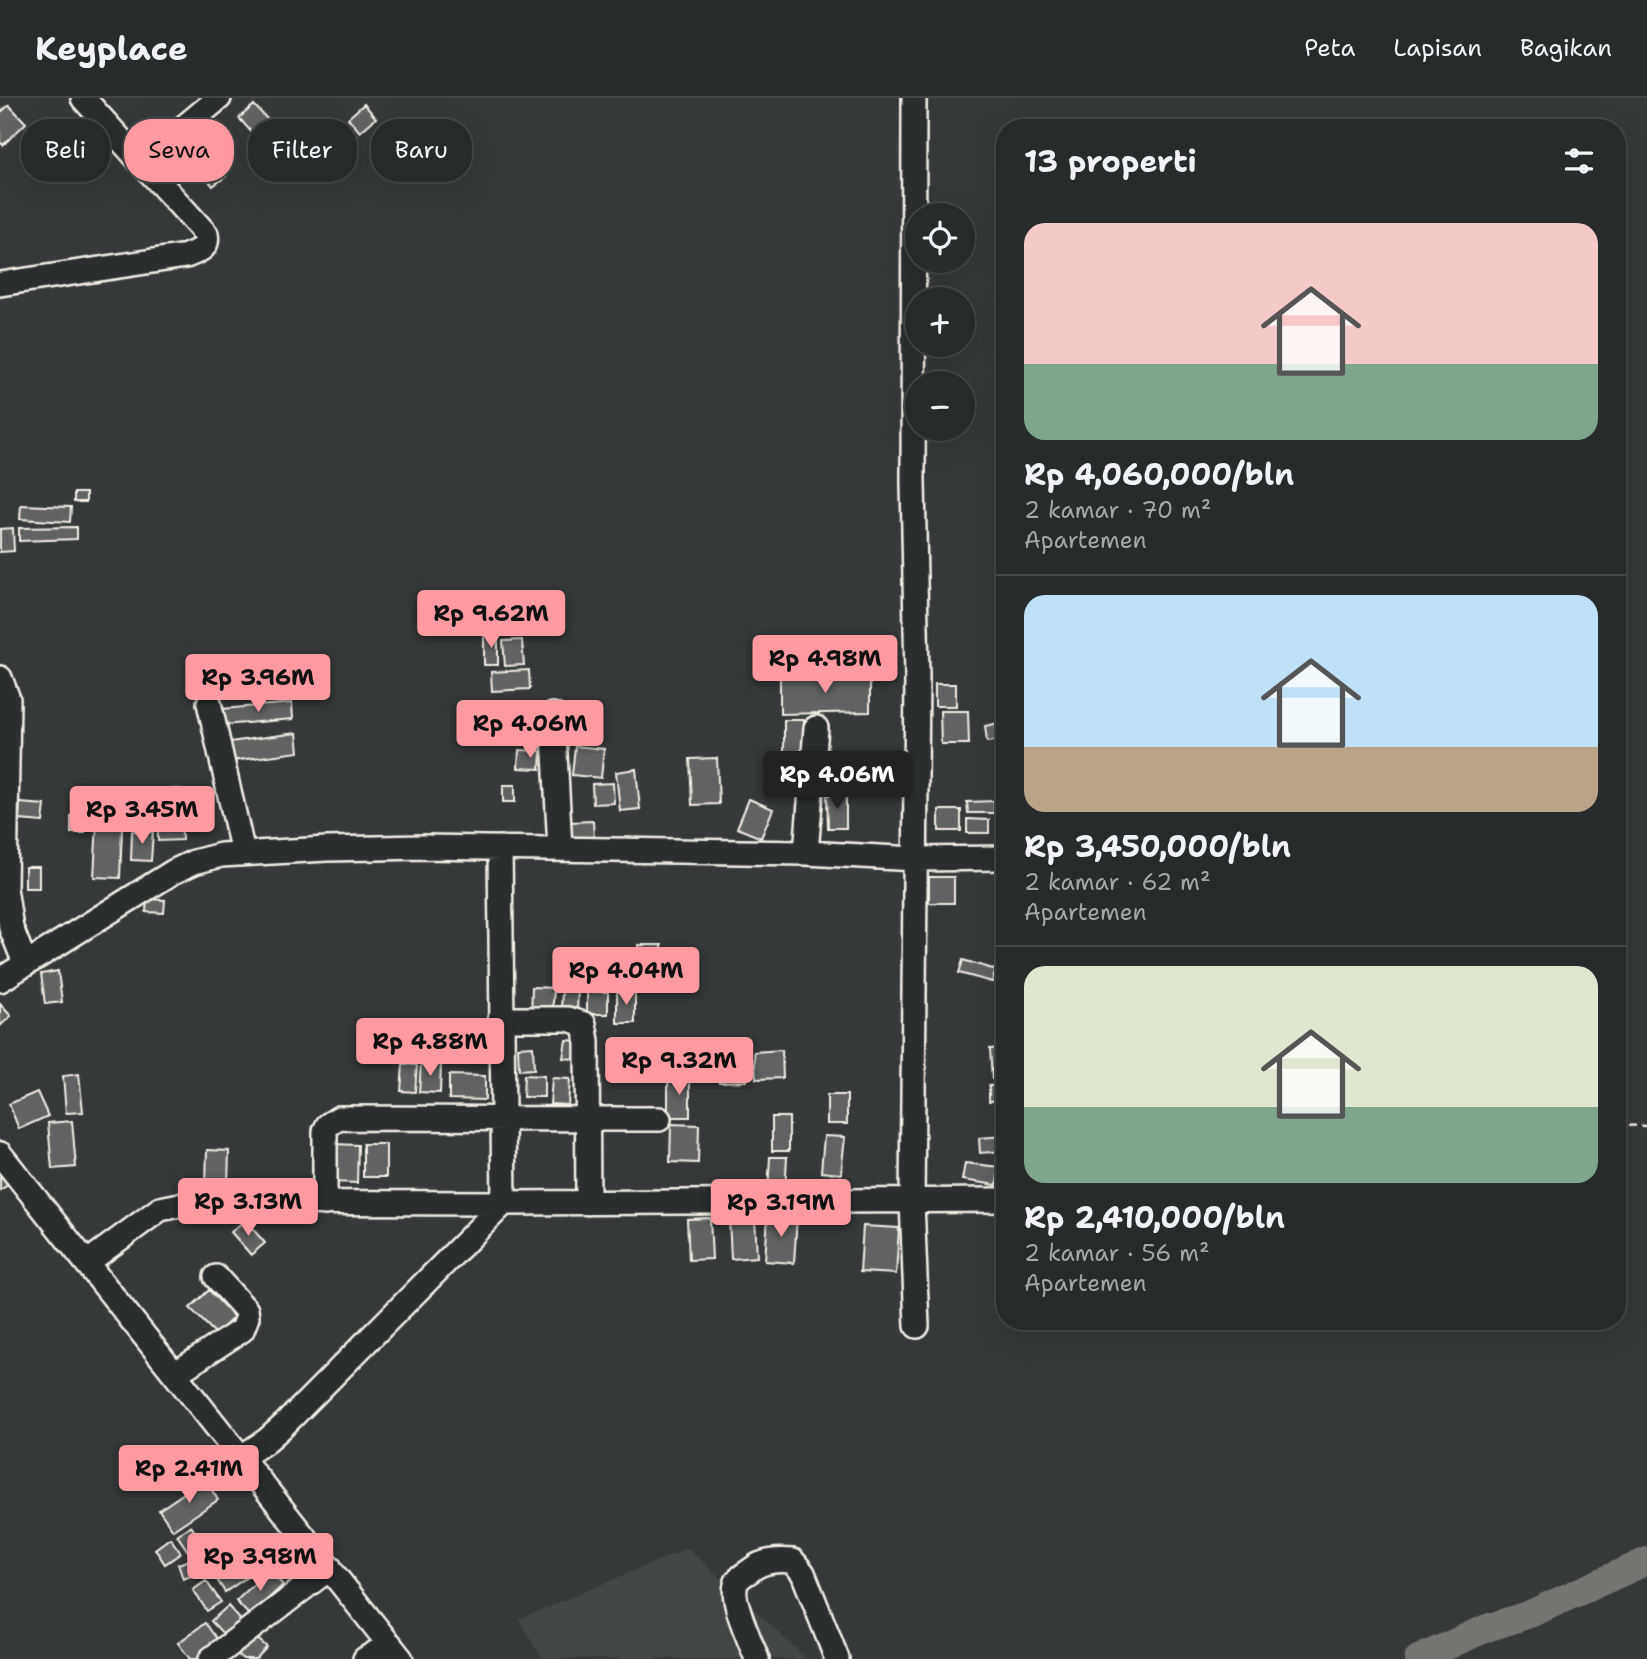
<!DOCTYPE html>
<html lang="id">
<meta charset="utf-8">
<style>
:root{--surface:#282b2b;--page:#343737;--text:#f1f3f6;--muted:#a5a7a9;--line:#444747;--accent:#ff9aa2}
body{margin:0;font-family:"Shantell Sans",sans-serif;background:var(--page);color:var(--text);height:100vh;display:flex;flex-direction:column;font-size:26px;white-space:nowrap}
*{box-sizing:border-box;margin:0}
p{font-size:23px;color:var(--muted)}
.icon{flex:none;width:38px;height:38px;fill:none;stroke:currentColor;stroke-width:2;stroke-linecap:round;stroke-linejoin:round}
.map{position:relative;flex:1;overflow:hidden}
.panel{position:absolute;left:996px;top:21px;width:630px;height:1211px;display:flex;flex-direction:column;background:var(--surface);border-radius:28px;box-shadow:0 7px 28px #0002,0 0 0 2px var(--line)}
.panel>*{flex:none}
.guide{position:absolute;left:21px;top:21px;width:665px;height:63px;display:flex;gap:14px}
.tools{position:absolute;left:905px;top:105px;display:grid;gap:14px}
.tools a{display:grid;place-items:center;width:70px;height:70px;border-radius:50%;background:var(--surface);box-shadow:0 7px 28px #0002,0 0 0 2px var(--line);font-size:35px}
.price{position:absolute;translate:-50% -60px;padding:0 16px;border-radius:7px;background:var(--accent);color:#111;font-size:23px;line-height:46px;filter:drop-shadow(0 2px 4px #0008)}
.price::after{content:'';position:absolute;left:50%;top:42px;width:21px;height:16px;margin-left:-10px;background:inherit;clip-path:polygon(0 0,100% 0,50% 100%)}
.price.selected{background:#222;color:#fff}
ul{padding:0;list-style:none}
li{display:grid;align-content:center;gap:14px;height:371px;padding:0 28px}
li+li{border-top:2px solid var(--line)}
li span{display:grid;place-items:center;height:217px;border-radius:21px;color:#555}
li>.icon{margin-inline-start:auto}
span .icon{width:126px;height:126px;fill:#fffc;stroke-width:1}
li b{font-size:30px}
h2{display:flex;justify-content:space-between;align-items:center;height:84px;padding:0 28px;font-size:30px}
.pill{padding:0 24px;border-radius:28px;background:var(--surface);box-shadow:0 7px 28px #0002,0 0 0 2px var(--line);font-size:24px;line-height:63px}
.pill.selected{background:var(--accent);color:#111}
header{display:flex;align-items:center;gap:42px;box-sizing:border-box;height:98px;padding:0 35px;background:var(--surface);border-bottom:2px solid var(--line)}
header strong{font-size:33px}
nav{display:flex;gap:38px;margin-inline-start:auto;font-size:24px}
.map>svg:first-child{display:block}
</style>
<header>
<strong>Keyplace</strong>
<nav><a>Peta</a><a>Lapisan</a><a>Bagikan</a></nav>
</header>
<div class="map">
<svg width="1647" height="1561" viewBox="0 0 1647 1561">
<rect width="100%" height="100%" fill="#363939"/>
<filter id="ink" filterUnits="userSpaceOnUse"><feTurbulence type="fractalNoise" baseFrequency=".0143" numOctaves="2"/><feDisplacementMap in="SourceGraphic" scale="14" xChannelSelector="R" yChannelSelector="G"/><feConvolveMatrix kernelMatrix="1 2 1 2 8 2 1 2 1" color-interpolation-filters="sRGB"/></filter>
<g filter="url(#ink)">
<path fill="#434645" d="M688,1450l119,111h-265l-23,-40z"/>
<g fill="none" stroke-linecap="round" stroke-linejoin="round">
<path stroke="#757572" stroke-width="28" d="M1418,1561l69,-31 43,-14 117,-53"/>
</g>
<path fill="#616362" stroke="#f4f1e8" stroke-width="2" d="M364,6l12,14 -16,14 -12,-14z
M9,7l17,18 -23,22 -3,-3v-29z
M254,7l15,16 -15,14 -15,-17z
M216,65l10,13 -13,10 -10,-13z
M74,395h12v9h-12z
M21,407l50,2 -1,15 -50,-3z
M77,429v12l-58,2v-13z
M13,430l1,23 -14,1v-23z
M484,537h14v30h-14z
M522,542l2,25 -19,1 -2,-25z
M529,572l1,19 -38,2 -1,-19z
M870,578v36l-90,2v-37z
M935,586h21v22h-21z
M292,605l1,16 -70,6 -1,-16z
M940,613h28l1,33h-28z
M492,621l13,4 -6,17 -12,-5z
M539,621l1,19 -25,1 -1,-19z
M784,622h20v36h-20z
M999,625l3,17 -15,2 -2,-16z
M297,635l2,19 -68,9 -2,-19z
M575,648l29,3 -3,29 -29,-3z
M519,652l22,1 -1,18 -22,-1z
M897,655l1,18 -22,1 -1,-18z
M717,660l2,46 -27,1 -2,-46z
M636,671l4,40 -20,2 -4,-39z
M613,685l1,20 -21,1 -1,-20z
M503,687h12v17h-12z
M157,691h24l1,51 -24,1z
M827,697h19v33h-18z
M749,701l24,10 -12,29 -24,-10z
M994,703v12h-26l-1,-11z
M20,705l25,2 -2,17 -24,-2z
M98,705l25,1 -3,74 -26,-1z
M939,712h22v21h-22z
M71,718h14v17h-14z
M967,721l22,1v13h-22z
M593,723l1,18 -24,1 -1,-18z
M132,733l21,1 -2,29 -20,-1z
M25,769h14v21h-14z
M929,779h25v26h-25z
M1004,782v19h-3l-3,-17z
M147,801l18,1 -1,13 -18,-1z
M639,847h23v37h-23z
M963,862l33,10 -4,12 -33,-9z
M58,873l4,31 -17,2 -4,-30z
M532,889l22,1 -2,29 -21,-2z
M562,890l16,1 -1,24 -16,-1z
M587,894h21v22h-21z
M617,894h18v31h-18z
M0,906l11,12 -11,10z
M566,942l11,1 -3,18 -11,-1z
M533,948l1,23 -15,1 -1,-23z
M1003,950l1,30 -12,1 -2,-30z
M782,952l1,28 -27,1 -2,-27z
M745,956l1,27 -27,1v-27z
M421,965l20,1 -1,29 -21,-1z
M403,966l14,1 -2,27 -14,-1z
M79,976l4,38 -17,1 -3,-37z
M449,977l36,1v24l-36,-1z
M524,977l20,1v21h-21z
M668,979h22v40h-22z
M552,980l18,1 -2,26 -18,-1z
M1003,987l1,15 -15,1v-15z
M37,994l11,24 -29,13 -10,-25z
M827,997h20v29h-20z
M772,1019h17v34h-17z
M72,1023l4,46 -24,2 -4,-46z
M671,1026l28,1 -1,38 -28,-1z
M824,1038l21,1 -4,37 -20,-2z
M1004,1038v15l-24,2 -1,-15z
M333,1046l25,1 -1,38 -25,-1z
M363,1046h23v33h-23z
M207,1052l22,1 -1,34 -22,-1z
M770,1059h17l-2,35 -17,-1z
M965,1065l34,4 -2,18 -35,-5z
M0,1076l8,11 -8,5z
M768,1117l29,2 -3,46 -29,-2z
M755,1119l2,40 -26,2 -2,-41z
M710,1120l2,41 -23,1 -2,-41z
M245,1122l20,23 -14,12 -20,-23z
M863,1128l36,2 -3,46 -36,-2z
M209,1192l25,27 -18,17 -26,-26z
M205,1381l13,21 -45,30 -14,-20z
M191,1428l12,18 -13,10 -13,-19z
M170,1440l11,15 -16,11 -10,-15z
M261,1447l11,15 -47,32 -10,-15z
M193,1461l6,14 -16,6 -5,-15z
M269,1472l14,15 -33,31 -14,-15z
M206,1483l15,21 -14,9 -14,-21z
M228,1508l16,18 -17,14 -16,-17z
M205,1525l15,20 -21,16h-9l-12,-16z
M253,1537l14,12 -11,12h-13l-7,-6z"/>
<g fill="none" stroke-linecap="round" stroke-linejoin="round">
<defs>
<path id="minor" d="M914,0l-1,384 4,194 -5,525 5,125
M142,64l77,-64
M0,186l186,-28c12,-5 23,-7 20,-22l-123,-136
M0,580l8,21 -3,189 6,40 14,35
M209,605l34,150
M553,617l7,134
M806,755l10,-125
M0,882l173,-108 21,-10 27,-7 106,-6 97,-2 382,6 110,6 88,-1
M500,921h68l16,5 3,17 1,162
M0,1056l401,505
M325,1105v-72l3,-6 11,-7 320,1
M88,1164l72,-53 35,-7 309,1 500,-3
M176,1275l66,-43 5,-13 -1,-7 -30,-33
M240,1360l26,-17 18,-16 220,-222 -4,-355
M211,1561l119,-91
M365,1561l25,-15
M757,1561c-6,-17 -30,-64 -19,-79 3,-4 9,-7 13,-10 12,-10 27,-10 42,-9l10,12 34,86"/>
</defs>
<use href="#minor" stroke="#f4f1e8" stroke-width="28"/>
<path stroke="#f4f1e8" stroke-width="2.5" stroke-dasharray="7 5" stroke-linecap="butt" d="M1617,1027l30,1"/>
<use href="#minor" stroke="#2a2d2e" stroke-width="23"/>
</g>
</g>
</svg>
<div class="tools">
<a><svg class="icon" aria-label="locate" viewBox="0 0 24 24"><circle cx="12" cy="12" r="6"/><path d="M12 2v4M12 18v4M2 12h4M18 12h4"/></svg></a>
<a>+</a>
<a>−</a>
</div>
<b class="price" style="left:491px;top:552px">Rp 9.62M</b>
<b class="price" style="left:825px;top:597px">Rp 4.98M</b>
<b class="price" style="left:258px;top:616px">Rp 3.96M</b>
<b class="price" style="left:530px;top:662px">Rp 4.06M</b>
<b class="price selected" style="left:837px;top:713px">Rp 4.06M</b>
<b class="price" style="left:142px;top:748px">Rp 3.45M</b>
<b class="price" style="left:626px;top:909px">Rp 4.04M</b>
<b class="price" style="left:430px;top:980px">Rp 4.88M</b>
<b class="price" style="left:679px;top:999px">Rp 9.32M</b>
<b class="price" style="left:248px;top:1140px">Rp 3.13M</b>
<b class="price" style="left:781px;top:1141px">Rp 3.19M</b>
<b class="price" style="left:189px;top:1407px">Rp 2.41M</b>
<b class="price" style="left:260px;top:1495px">Rp 3.98M</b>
<div class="guide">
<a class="pill">Beli</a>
<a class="pill selected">Sewa</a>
<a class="pill">Filter</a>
<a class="pill">Baru</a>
</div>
<section class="panel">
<h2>13 properti<svg class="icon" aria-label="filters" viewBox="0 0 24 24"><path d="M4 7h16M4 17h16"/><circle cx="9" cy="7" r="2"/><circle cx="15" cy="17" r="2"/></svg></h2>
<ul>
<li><span style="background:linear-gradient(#f6c9c9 65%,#7fa58c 0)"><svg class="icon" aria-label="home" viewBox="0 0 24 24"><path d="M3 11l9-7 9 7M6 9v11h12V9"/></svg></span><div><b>Rp 4,060,000/bln</b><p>2 kamar · 70 m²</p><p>Apartemen</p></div></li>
<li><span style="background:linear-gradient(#bfe0f5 70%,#b9a48a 0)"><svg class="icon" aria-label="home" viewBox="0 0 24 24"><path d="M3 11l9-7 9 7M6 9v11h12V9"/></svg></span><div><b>Rp 3,450,000/bln</b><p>2 kamar · 62 m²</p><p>Apartemen</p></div></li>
<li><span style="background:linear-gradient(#dfe7d0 65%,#7fa58c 0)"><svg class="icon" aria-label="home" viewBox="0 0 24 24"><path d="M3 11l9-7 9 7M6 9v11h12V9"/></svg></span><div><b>Rp 2,410,000/bln</b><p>2 kamar · 56 m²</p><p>Apartemen</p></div></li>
</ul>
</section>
</div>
